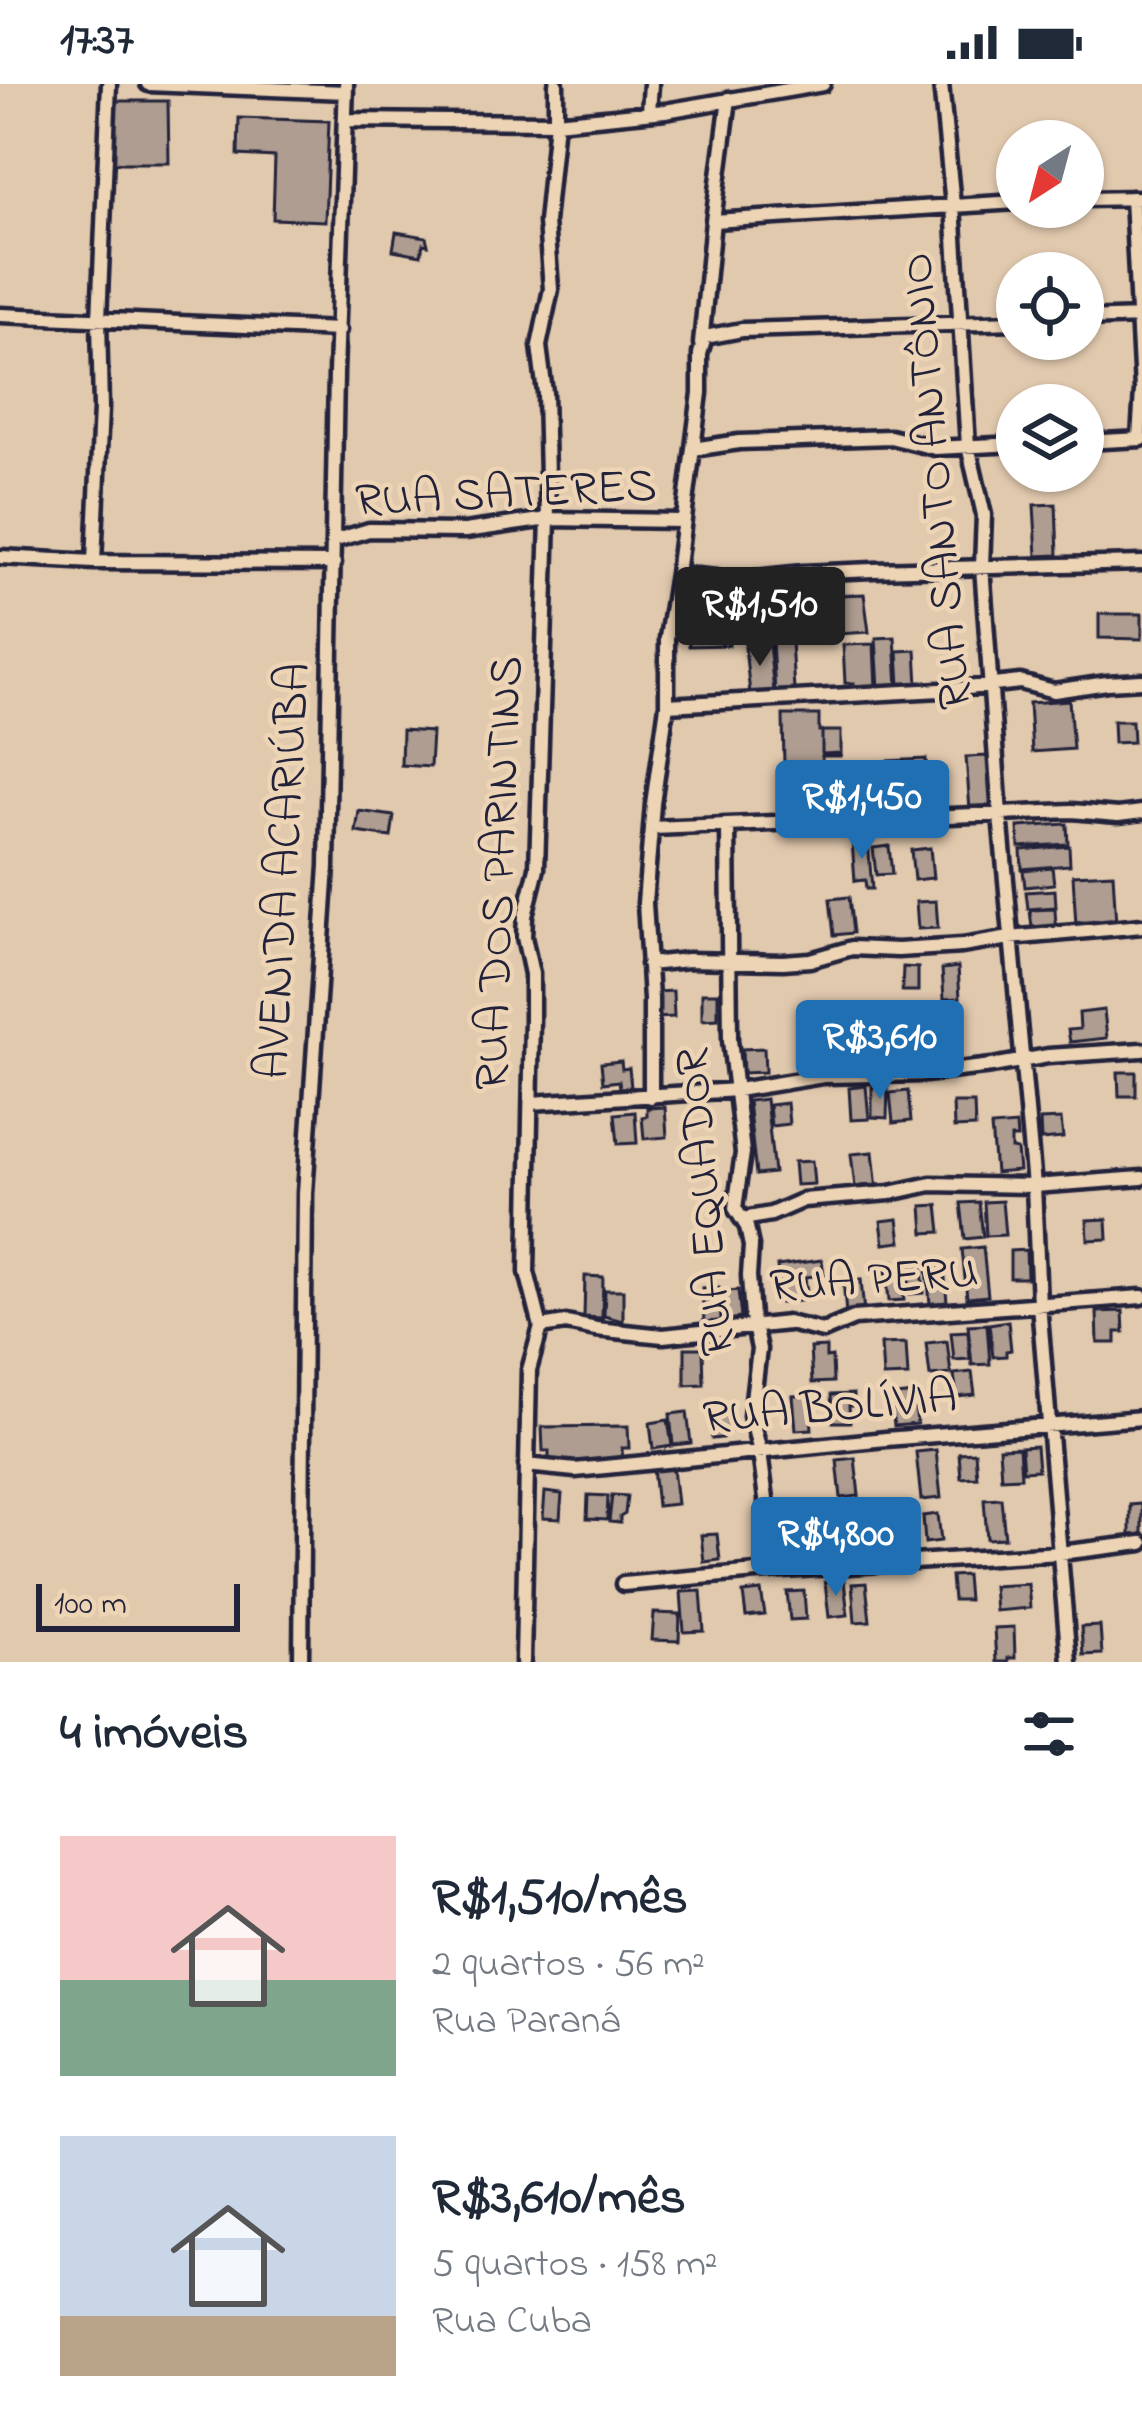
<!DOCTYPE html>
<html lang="pt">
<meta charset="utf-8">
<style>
:root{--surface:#fff;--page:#f2f2f3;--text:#1f2937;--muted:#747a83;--accent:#1f6fb2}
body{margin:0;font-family:"Indie Flower",sans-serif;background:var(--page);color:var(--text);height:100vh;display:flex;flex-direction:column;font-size:45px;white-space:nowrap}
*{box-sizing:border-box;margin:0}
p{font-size:39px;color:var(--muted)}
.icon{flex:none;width:66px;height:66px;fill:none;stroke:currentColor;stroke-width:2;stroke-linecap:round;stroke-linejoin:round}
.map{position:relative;height:1578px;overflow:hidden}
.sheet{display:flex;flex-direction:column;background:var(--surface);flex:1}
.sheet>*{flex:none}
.needle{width:78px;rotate:216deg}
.controls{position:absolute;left:996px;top:36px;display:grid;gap:24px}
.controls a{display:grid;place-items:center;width:108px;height:108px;border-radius:50%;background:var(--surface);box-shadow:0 3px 9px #0004;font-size:60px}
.scale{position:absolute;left:36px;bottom:30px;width:204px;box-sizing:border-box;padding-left:12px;border:6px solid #22223b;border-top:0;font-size:33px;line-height:42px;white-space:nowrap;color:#22223b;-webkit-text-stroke:9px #edd4b5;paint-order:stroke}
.price{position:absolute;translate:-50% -102px;padding:0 27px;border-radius:12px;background:var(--accent);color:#fff;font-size:39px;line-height:78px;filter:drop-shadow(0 3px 6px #0008)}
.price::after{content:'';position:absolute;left:50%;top:72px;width:36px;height:27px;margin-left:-18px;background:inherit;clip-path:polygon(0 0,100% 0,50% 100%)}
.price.active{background:#222;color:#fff}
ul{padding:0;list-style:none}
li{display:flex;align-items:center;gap:36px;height:300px;padding:0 60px}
li span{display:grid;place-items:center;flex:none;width:336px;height:240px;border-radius:0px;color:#555}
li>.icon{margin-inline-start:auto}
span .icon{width:144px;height:144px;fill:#fffc;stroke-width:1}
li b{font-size:51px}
h2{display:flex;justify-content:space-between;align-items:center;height:144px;padding:0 60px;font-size:51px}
.status{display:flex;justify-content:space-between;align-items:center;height:84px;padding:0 60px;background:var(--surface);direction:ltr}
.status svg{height:33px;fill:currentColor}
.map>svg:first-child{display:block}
</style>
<div class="status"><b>17:37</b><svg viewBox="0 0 49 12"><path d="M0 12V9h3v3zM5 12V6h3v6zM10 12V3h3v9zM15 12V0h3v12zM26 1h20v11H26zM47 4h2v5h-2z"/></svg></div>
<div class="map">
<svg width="1142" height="1578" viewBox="0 0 1142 1578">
<rect width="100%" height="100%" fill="#e1c9ae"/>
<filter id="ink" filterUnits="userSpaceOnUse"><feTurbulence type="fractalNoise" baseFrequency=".00833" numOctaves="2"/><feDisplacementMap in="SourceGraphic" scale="24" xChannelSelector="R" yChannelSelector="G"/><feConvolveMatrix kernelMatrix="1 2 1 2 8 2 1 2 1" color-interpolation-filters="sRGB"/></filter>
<g filter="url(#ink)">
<path fill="#ae9d90" stroke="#22223b" stroke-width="3" d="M114,17h54l1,62h-55z
M239,34l90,3 -4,100 -52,-2 2,-62 -37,-2z
M396,148l30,5 2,8 -5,-1 -2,11 -28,-5z
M1056,420l2,51 -21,1 -3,-51z
M864,510l5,38 -31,2 1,-39z
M1099,530h43v25l-43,-1z
M728,531l1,30 -40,1 -1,-30z
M826,533l1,21 -26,1 -1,-21z
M895,553l3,50 -19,1 -3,-50z
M791,557l3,49 -19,1 -3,-49z
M769,560l5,48 -24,2 -5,-47z
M874,560l2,45 -22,1v-7h-9l-2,-38z
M916,566l2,35h-18l-2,-34z
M1069,616l4,49 -41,3 -3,-49z
M783,631h36v16h22v25h-19v7l-38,1z
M1113,637h19l1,21 -19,1z
M402,646l30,2 -2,35 -29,-2z
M822,647h19v22l-19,1z
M988,672l4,53 -22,1 -4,-53z
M926,675l3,53 -40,2 -3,-53z
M359,727l35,5 -3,21 -35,-5z
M1067,740l1,20 -49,3 -1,-20z
M868,756l4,49h-6l-1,-9 -10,1 -3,-40z
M889,762l3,28 -16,1 -3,-27z
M1069,762l1,19 -48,4 -1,-19z
M930,764l3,30 -19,2 -3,-30z
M1052,783l2,17 -29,3 -2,-17z
M1113,789l3,51 -40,2 -3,-51z
M1055,806l1,17 -28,2 -2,-17z
M849,813l4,36 -19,2 -4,-36z
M936,817l2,27 -20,1 -2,-27z
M1055,825l1,18 -24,1 -2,-18z
M903,883l15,1v23h-16z
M958,883l2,31 -16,1 -2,-30z
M673,907l1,26 -17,1 -1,-26z
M702,909h16v26l-16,1z
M1104,926l3,28 -37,4 -2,-12 12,-1 -1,-16z
M918,931l7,35 -15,2 -6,-34z
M819,940l3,22 -19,3 -4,-22z
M889,942l3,30 -24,2 -2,-30z
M861,944l3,20 -20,2 -2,-21z
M764,964l1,24 -22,1 -1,-24z
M621,977l1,8 7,-1 2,19 -11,1 -1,-7 -16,2 -2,-20z
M1118,988h18v24h-17z
M866,1002l3,33 -18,1 -2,-32z
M872,1003h16l-1,31 -15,-1z
M908,1007l3,30 -18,2 -3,-30z
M766,1015l8,74 -18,2 -8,-74z
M787,1019l2,21 -18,2 -2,-21z
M953,1019h21l1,24 -21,1z
M665,1023l2,30 -23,2 -2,-22 5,-1v-8z
M635,1028l2,31 -19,1 -3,-30z
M1061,1035l2,19 -22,2 -1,-20z
M1016,1041l1,13h-6v11l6,1 2,21 -24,2 -4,-46z
M873,1068l4,37 -8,1v-5l-14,2 -4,-33z
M812,1077l2,23 -18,1 -2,-23z
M1002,1117l3,34 -19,1 -2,-34z
M979,1118l4,35 -18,2 -4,-36z
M938,1121l3,27 -17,1 -2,-27z
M898,1135l3,23 -17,2 -3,-23z
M1107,1135l1,20 -20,1 -1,-20z
M983,1163l5,49 -21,2 -5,-49z
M1026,1166l1,28h-17v-27z
M822,1176l2,15 -19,2 3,23 -27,3 -4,-37z
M885,1177h9l2,19 6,-1 2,21 -15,1z
M922,1180l2,29 -14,1 -2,-29z
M944,1183l3,35 -17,2 -3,-35z
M585,1192l18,1 -1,41 -18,-1z
M861,1195l3,34 -18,1 -3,-34z
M719,1203l2,34 -17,1 -2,-34z
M605,1206h18v31l-19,-5z
M738,1206l3,28 -17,2 -3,-28z
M1123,1227l1,21h-8v11h-18l-1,-31z
M1008,1237l3,29 -5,1v5l-13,1 -4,-33z
M987,1240l3,40 -18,1 -4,-40z
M968,1247l2,28 -16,1 -3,-28z
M947,1257l4,33 -21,2 -4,-33z
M906,1259l2,33 -25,1 -2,-33z
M826,1263v11l6,-1 1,25 -21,1 -2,-35z
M685,1264h18l1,36 -19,1z
M972,1288l3,23 -18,2 -3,-23z
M853,1310v12h-4l1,16h-17l-2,-27z
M914,1310l3,30 -23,2 -3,-25h5v-5z
M809,1311l3,34 -16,1 -3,-34z
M729,1327l2,20 -9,1v6l-10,1 -3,-26z
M687,1328l4,31 -18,2 -3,-31z
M668,1336l4,26 -19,3 -3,-26z
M628,1342l1,22h-7l1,15 -74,1v-13h-6l-1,-24z
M1036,1362l2,24 -15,1 -2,-24z
M1019,1363l2,30 -20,1 -2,-30z
M936,1366l5,48 -20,2 -5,-48z
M975,1368l2,25 -16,1 -2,-25z
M855,1374l4,38 -18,2 -4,-38z
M673,1384l4,36 -20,2 -4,-37z
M545,1408l17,2 -2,25 -17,-1z
M588,1411l20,1 -1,24 -20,-1z
M612,1411l15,1 -2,18 -5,3v6l-11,-1z
M1001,1414l4,40 -18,1 -3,-40z
M1142,1420v31h-12v-30z
M840,1424l3,36 -21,2 -3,-36z
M817,1429l3,33 -21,2 -3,-33z
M938,1430l3,27 -16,2 -2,-27z
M717,1450l3,26 -16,2 -3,-27z
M966,1491l2,25h-15l-2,-24z
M844,1497l4,34 -19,2 -4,-35z
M866,1499l4,38 -15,1 -3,-38z
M1028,1500l2,24 -35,3 -2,-25z
M701,1507l3,40 -20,1 -3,-40z
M761,1507l4,24 -19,2 -3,-24z
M804,1507l2,28 -16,1 -3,-28z
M654,1529l26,1 -1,27 -27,-1z
M1100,1542l2,28 -19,1 -2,-28z
M1014,1543l1,31h-7v4h-12l-2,-34z"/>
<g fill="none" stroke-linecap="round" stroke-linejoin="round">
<defs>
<path id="minor" d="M148,0l198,8
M941,0l12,121 15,241 16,69 -2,51 18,249 34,371 5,118 30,358
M649,28l2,-28
M346,36l210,2 109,-11 158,-27
M1132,114l10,191
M1083,115l59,-1
M713,137l304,-19
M0,231l339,15
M1083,235l59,-2
M1017,238l-275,8 -37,7 -5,17v39l-23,181 59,6 67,-7 70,-3 269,-7
M701,260l12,-123 16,-122
M1139,354l3,-47
M1083,358l59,-3
M693,365l46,-7 151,-5 45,11 82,-4
M333,457l36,-11 96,1 83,-12 134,2
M0,473l94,5 240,1
M94,478l7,-154 -2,-88 10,-236
M667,621l292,-16 61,-7 34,9 53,-8 35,-2
M728,741l2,215 13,113 -8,55 12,19 4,19 -2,30 3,41 7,32 -8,67 9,36 6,47 2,72
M652,744l420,-17 46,4 24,-3
M648,880l40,-4 95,2 27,-2 42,-12 46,2 64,-4 48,-8 132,-12
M651,1013v-98l-6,-96 8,-99 14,-99v-67l10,-64
M531,1019l206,-13 86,-14 102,-2 67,-8 56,-10 94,-6
M743,1135l28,-5 32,-14 87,-7 41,-9 103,2 108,-8
M541,1243l25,-4 30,6 67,7 125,-13 35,8 31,-13 288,-21
M526,1381l49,5 311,-31 256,-21
M623,1500l145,-13 292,-18 82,-10
M301,1578l4,-469 22,-327 9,-493 10,-289
M523,1578l6,-292 12,-43 -14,-55 5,-253v-45l-8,-37 1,-21 12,-48 11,-349 -3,-126 -6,-47 12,-57 -5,-67 10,-100v-38"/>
</defs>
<use href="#minor" stroke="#22223b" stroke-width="21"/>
<use href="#minor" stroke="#edd4b5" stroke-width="12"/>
</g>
</g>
<g text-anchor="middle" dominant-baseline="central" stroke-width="9" stroke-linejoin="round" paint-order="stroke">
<g font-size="48" fill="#22223b" stroke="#edd4b5">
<text transform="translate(938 397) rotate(-95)">RUA SANTO ANTÔNIO</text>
<text transform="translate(506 411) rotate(-3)">RUA SATERES</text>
<text transform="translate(285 787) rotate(-87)">AVENIDA ACARIÚBA</text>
<text transform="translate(501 789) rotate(-88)">RUA DOS PARINTINS</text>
<text transform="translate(707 1118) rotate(-95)">RUA EQUADOR</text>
<text transform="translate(874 1197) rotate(-4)">RUA PERU</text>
<text transform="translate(830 1325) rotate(-5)">RUA BOLÍVIA</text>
</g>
</g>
</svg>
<div class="controls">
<a><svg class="needle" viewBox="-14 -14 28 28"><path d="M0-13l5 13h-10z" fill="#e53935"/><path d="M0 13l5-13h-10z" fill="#747a83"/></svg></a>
<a><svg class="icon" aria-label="locate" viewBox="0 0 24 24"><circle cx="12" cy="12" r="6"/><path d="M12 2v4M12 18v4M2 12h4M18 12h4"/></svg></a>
<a><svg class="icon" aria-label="layers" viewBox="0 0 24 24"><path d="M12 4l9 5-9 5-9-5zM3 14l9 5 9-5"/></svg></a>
</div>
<div class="scale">100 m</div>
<b class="price active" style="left:760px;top:585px">R$1,510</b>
<b class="price" style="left:862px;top:778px">R$1,450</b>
<b class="price" style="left:880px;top:1018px">R$3,610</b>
<b class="price" style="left:836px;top:1515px">R$4,800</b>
</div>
<section class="sheet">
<h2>4 imóveis<svg class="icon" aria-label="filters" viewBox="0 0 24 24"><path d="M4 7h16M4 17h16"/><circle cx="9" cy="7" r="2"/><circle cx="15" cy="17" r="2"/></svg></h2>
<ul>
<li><span style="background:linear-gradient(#f6c9c9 60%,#7fa58c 0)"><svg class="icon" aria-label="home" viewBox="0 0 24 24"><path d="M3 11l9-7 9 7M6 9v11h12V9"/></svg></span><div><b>R$1,510/mês</b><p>2 quartos · 56 m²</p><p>Rua Paraná</p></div></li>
<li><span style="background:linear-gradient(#c9d6e8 75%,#b9a48a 0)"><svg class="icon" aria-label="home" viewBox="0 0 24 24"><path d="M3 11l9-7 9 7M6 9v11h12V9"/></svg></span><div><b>R$3,610/mês</b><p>5 quartos · 158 m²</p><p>Rua Cuba</p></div></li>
</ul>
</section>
